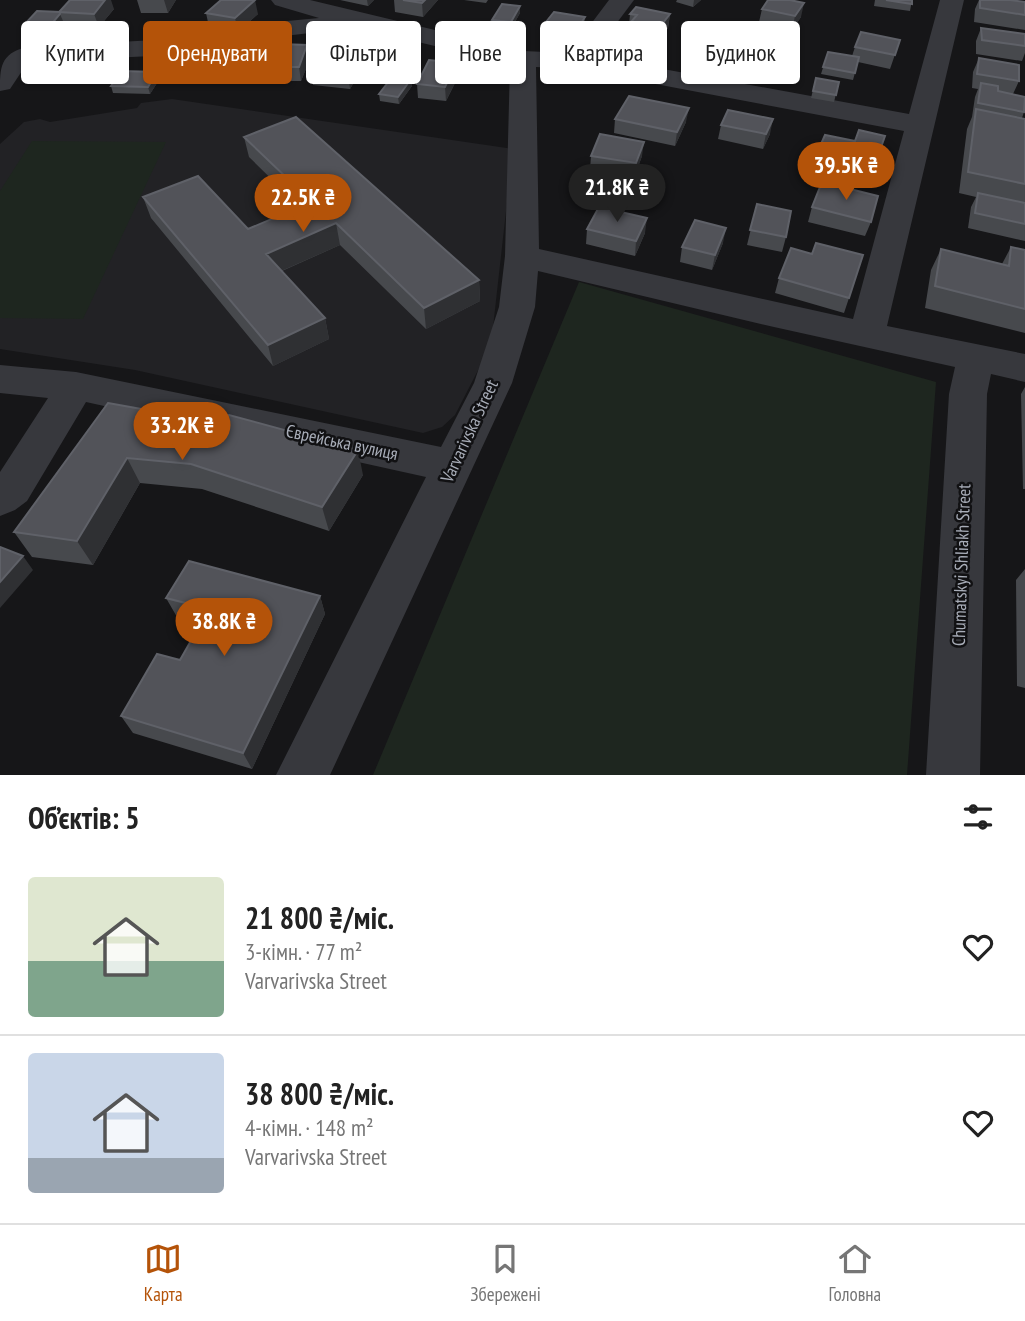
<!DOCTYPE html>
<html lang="uk">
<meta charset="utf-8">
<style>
:root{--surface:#fff;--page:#f6f6f6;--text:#222;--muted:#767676;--line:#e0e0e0;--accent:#b45309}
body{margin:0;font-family:"PT Sans Narrow",sans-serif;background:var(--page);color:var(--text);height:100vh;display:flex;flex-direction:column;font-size:26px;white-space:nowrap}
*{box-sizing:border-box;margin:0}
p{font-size:23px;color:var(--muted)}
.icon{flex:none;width:38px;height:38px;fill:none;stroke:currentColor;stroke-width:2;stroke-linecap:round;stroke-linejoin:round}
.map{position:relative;height:775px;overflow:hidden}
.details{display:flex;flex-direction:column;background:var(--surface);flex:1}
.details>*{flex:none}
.top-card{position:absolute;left:21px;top:21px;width:984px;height:63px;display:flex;gap:14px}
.price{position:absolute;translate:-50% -60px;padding:0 16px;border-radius:24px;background:var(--accent);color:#fff;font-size:23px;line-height:46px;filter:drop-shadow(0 2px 4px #0008)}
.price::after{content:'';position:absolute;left:50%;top:42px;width:21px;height:16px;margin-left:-10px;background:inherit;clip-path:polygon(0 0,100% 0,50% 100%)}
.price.selected{background:#222;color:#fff}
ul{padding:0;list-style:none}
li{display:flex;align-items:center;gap:21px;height:175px;padding:0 28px}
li+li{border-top:2px solid var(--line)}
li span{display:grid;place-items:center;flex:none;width:196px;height:140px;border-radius:7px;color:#555}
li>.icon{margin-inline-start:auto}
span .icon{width:84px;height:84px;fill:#fffc;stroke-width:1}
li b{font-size:30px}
h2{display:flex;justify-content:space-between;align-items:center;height:84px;padding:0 28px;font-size:30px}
.chip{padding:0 24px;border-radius:7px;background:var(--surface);box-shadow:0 2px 5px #0004;font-size:24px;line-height:63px}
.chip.selected{background:var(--accent);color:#fff}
.menu{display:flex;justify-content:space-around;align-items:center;height:98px;border-top:2px solid var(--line);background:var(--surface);font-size:19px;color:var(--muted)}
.menu a{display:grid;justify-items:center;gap:4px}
.menu .selected{color:var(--accent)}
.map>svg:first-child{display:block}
</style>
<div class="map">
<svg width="1025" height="775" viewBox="0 0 1025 775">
<rect width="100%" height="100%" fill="#161618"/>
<path fill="#222225" d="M172,99l341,50 -22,196 -36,70 -13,12 -19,6 -288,-63 -135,-21v-205l24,-22 16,-3 10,3 87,-14 4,-5z"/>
<path fill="#1e261f" d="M32,141l134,1 -83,177 -83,-1v-127z
M579,282l357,100 -29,393h-534z"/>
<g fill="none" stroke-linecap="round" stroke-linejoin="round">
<path fill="#37383d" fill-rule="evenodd" d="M271,0h39l213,51 46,2 40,-53h25l-42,56 317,58 31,-114h24l-77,326 138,28v28l-34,-8 -4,20 -7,381h-54l23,-381 6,-27 -181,-40 -236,-56 -3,36 -23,76 -182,392h-54l150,-298 -340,-75 -59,99 -12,9 -15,6v-44l48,-74 -48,-5v-28l76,7 365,75 33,-64 25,-76 6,-51 5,-192 -163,-39 -11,5 -69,8 -56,15 -179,9 -8,6 -14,21 -10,2c0,-23 0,-37 26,-44l185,-10 55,-14 53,-5 -44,-13zM536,67l40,2 328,62 -51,188 -314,-70z"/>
</g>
<path fill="#47494d" d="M137,0h39l-8,13h-27z
M340,0h34l-6,6z
M394,0h44l-15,17 -28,-5z
M464,0h24l-2,3z
M677,0h24l-8,7 -17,-5z
M875,0h37l-2,11 -36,-5z
M979,0h31l15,2v28l-51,-8 1,-13z
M520,6v7l-9,16 -19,-2v-7z
M114,9l-15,18 -34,-1 -2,-5 -12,13 -25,-1 -3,-7 37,-14z
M762,9l39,8 -9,13 -33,-8z
M206,13l52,1 -20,18 -29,-5z
M630,14h40l-2,14 -21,27 -28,-6 1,-14 9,-10z
M585,17v7l-7,11 -32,-5v-8z
M981,28l44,6v19l-3,8 -46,-7v-13z
M900,40l-10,29 -32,-7 -5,18 -32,-6 7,-22 24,4 3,-9z
M709,54l58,8 -9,18 -52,-12z
M979,58l40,23 -6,13 11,18 -2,6 3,1v122l-57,-13 3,-21 5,-10 -17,-4 8,-64 5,-12 3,-20 3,-8 -6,-1 1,-16z
M310,59l-9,22h-27l-3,-14z
M366,62l-16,27 -37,-4 -2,-14z
M241,65l-1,16 -35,2 -2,-7z
M157,72l2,8 -9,14 -37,-1 -2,-7z
M458,77l-12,24 -28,-3 -1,-14z
M816,78l23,4 -5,20 -23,-4z
M411,79l1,7 -13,18 -19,-3 -1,-7z
M615,119l71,3 -11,24 -61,-13z
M721,125l49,9 -7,15 -45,-10z
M885,136l-16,46 -56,-14 4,-15 38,-12z
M244,137l235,143 1,21 -54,28 -86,-84 -58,26 43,47 4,21 -56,27 -122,-148 -8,-21 105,32 52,-22 -51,-50z
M591,156h51l-8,22 -44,-8z
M757,204l29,33 -4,15 -35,-7z
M812,207l59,15 -6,14 -57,-14z
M587,229l58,4 -10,23 -49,-12z
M723,243l-11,27 -32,-8 2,-15z
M1011,247l14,3v83l-100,-25 6,-38 10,-21 61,15z
M779,278l70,20 -5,15 -69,-20z
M1025,387v102h-2l-2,-95z
M108,403l255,72 -34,56 -127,-42 -62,-6 -47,82 -61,-8 -18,-25z
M1025,569v119l-8,-2 -1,-106z
M320,596l5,18 -73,155 -119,-36 -12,-17 59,-56 21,-37 -24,-6 -11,-19z"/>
<path fill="#2f3033" d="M105,0h6l3,9 -15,18 -5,-13z
M164,0h12l-8,13z
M255,0l3,14 -20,18 -3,-14z
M367,0h7l-6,6z
M425,0h13l-15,17 -1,-14z
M694,0h7l-8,7z
M804,3l-3,14 -9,13 3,-14z
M520,6v7l-9,16v-7z
M60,14l3,7 -12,13 -2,-7z
M670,14l-2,14 -21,27 1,-13z
M585,17v7l-7,11v-7z
M307,45l3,14 -9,22 -2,-14z
M364,48l2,14 -16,27 -2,-14z
M770,48l-3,14 -9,18 3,-15z
M239,58l2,7 -1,16 -2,-7z
M457,63l1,14 -12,24 -1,-14z
M157,72l2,8 -9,14 -2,-7z
M411,79l1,7 -13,18 -1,-7z
M689,108l-3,14 -11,24 2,-14z
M773,119l-3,15 -7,15 3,-15z
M644,142l-2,14 -8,22 2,-15z
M647,218l-2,15 -10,23 1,-15z
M336,223l4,22 -68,30 -6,-21z
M726,228l-3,15 -11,27 3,-15z
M479,280l1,21 -54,28 -2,-21z
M325,318l4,21 -56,27 -5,-21z
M358,450l5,25 -34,56 -7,-24z
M127,458l13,25 -47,82 -16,-24z
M23,556l10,14 -33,38v-26z
M320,596l5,18 -73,155 -9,-16z"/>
<path fill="#525359" stroke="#5f6168" stroke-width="2" d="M70,0h35l-11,14 -35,-2z
M221,0h34l-20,18 -29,-5z
M403,0h22l-3,3z
M768,0h22l14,3 -9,13 -33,-7z
M886,0h26v4z
M980,0h30l15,2v13l-45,-7z
M502,4l18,2 -9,16 -19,-2z
M636,7l34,7 -22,28 -28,-7 17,-20 -7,-1z
M37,11l23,1v2l-11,13 -26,-1z
M554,12l31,5 -7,11 -32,-6z
M981,28l44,6v12l-43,-6z
M861,32l39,8 -5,15 -40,-8z
M716,42l31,7 3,-5 20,4 -9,17 -52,-11z
M280,44l27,1 -8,22h-28z
M328,45l36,3 -16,27 -37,-4z
M828,52l31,5 -4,16 -32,-6z
M239,58l-1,16 -35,2 2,-16z
M979,58l40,7v16l-42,-7z
M429,60l28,3 -12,24 -28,-3z
M121,71l36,1 -9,15 -37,-1z
M393,76l18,3 -13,18 -19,-3z
M816,78l23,4 -3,13 -23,-4z
M981,83l17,3v5l27,6 -1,15 -46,-9z
M629,96l60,12 -12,24 -62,-13z
M976,109l49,10v65l-57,-12z
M728,110l45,9 -7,15 -45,-9z
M296,117l183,163 -55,28 -88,-85 -70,31 59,64 -57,27 -125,-148 55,-21 50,53 64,-27 -68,-65z
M859,130l26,6 -11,31 -57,-14 8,-18 30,6z
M600,134l44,8 -8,21 -45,-7z
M822,182l56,14 -7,26 -59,-15z
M978,193l47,10v21l-50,-11z
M757,204l34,7 -5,26 -36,-7z
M599,207l48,11 -11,23 -49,-12z
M695,220l31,8 -11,27 -33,-8z
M816,243l47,12 -14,43 -70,-20 12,-30 21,6z
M1011,247l14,3v59l-90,-23 6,-37 68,17z
M108,403l100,18 21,-6 129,35 -36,57 -131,-43 -64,-6 -50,83 -63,-9z
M0,547l23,9 -23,26z
M189,561l131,35 -77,157 -122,-37 36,-62 23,6 29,-51 -43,-11z"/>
<g text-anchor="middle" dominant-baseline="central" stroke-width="5" stroke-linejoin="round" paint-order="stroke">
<g font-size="18" fill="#a8adb8" stroke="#111113">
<text transform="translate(469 431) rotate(-65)">Varvarivska Street</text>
<text transform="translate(342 442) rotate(12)">Єврейська вулиця</text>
<text transform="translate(961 565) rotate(-88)">Chumatskyi Shliakh Street</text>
</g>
</g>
</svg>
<b class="price" style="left:846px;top:202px">39.5K ₴</b>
<b class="price selected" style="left:617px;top:224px">21.8K ₴</b>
<b class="price" style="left:303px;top:234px">22.5K ₴</b>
<b class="price" style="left:182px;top:462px">33.2K ₴</b>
<b class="price" style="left:224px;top:658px">38.8K ₴</b>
<div class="top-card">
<a class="chip">Купити</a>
<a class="chip selected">Орендувати</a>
<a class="chip">Фільтри</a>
<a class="chip">Нове</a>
<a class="chip">Квартира</a>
<a class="chip">Будинок</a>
</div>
</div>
<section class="details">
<h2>Об’єктів: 5<svg class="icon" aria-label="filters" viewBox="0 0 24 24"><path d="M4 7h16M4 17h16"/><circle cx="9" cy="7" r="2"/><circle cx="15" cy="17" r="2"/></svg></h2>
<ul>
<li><span style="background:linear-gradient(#dfe7d0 60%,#7fa58c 0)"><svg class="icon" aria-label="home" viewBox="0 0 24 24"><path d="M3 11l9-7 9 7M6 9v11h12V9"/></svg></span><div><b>21 800 ₴/міс.</b><p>3-кімн. · 77 m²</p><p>Varvarivska Street</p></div><svg class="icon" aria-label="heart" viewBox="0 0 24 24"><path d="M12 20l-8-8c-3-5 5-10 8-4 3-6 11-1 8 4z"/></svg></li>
<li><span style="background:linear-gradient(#c9d6e8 75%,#9aa5b1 0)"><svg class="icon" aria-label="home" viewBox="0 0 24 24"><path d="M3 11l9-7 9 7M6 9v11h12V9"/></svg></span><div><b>38 800 ₴/міс.</b><p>4-кімн. · 148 m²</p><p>Varvarivska Street</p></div><svg class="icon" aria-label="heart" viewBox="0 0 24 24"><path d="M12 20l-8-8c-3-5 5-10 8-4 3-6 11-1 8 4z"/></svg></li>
</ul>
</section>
<nav class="menu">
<a class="selected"><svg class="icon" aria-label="map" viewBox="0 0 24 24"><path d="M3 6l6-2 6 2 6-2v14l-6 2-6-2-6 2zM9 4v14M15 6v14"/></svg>Карта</a>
<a><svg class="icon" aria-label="saved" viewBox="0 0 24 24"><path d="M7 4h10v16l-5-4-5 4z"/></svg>Збережені</a>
<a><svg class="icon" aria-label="home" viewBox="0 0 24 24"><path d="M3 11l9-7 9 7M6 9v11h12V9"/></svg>Головна</a>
</nav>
